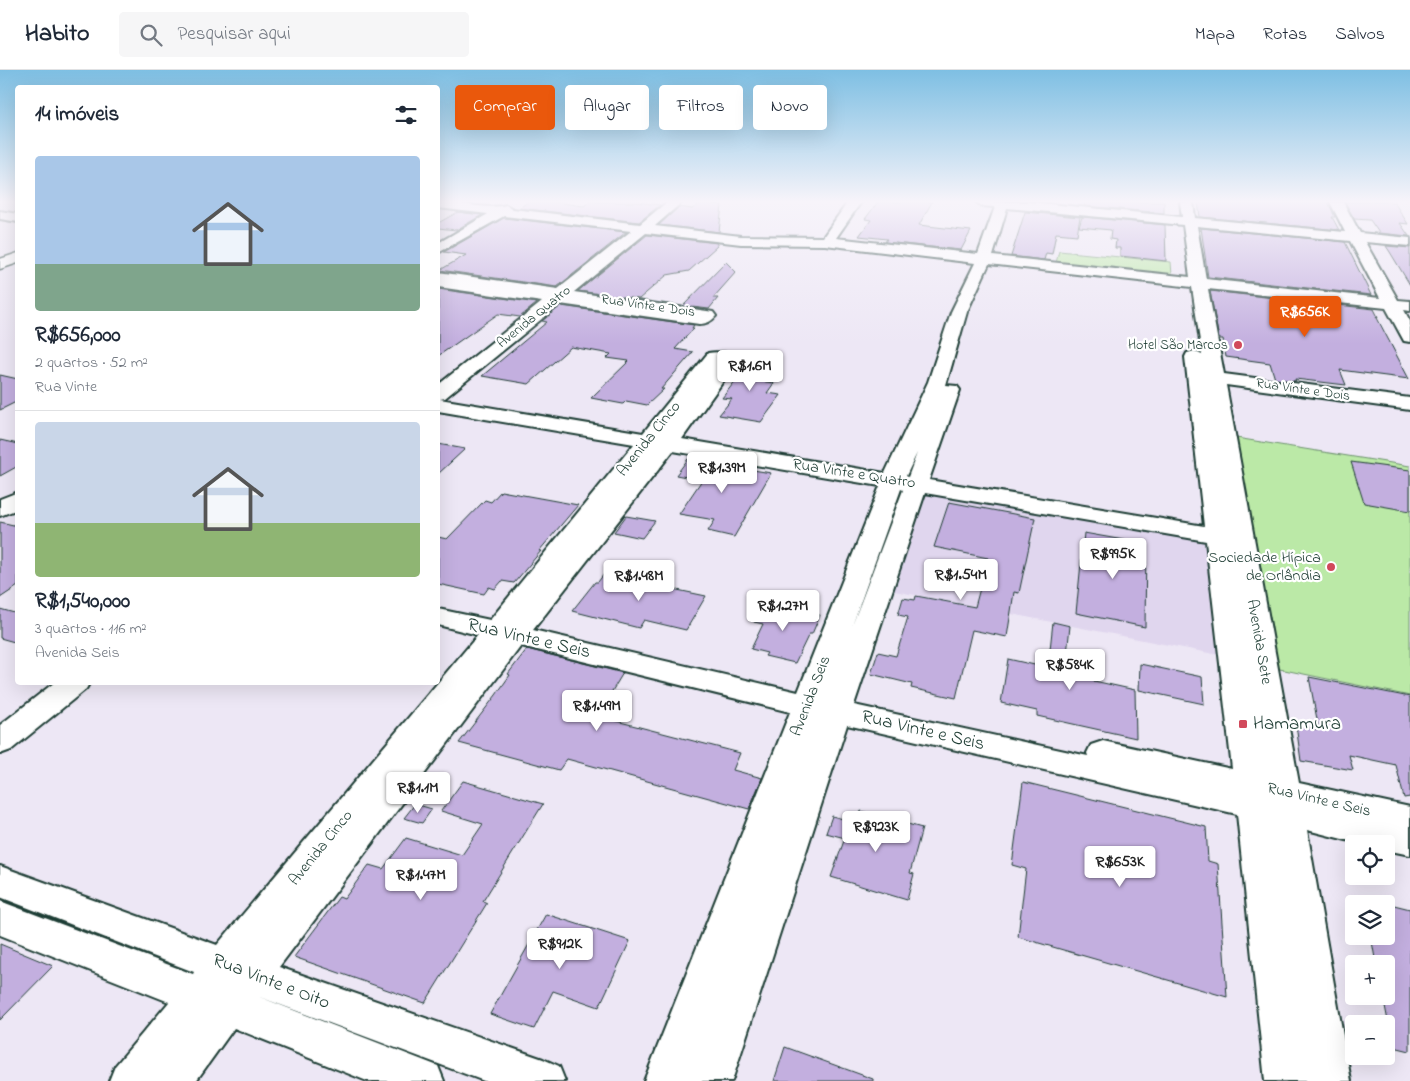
<!DOCTYPE html>
<html lang="pt">
<meta charset="utf-8">
<style>
:root{--surface:#fff;--page:#f6f6f7;--text:#1f2937;--muted:#747a83;--line:#e0e1e3;--accent:#ea580c}
body{margin:0;font-family:"Indie Flower",sans-serif;background:var(--page);color:var(--text);height:100vh;display:flex;flex-direction:column;font-size:19px;white-space:nowrap}
*{box-sizing:border-box;margin:0}
p{font-size:16px;color:var(--muted)}
.icon{flex:none;width:28px;height:28px;fill:none;stroke:currentColor;stroke-width:2;stroke-linecap:round;stroke-linejoin:round}
.map{position:relative;flex:1;overflow:hidden}
.side{position:absolute;left:15px;top:15px;width:425px;height:600px;display:flex;flex-direction:column;background:var(--surface);border-radius:5px;box-shadow:0 5px 20px #0002}
.side>*{flex:none}
.top-card{position:absolute;left:455px;top:15px;width:475px;height:45px;display:flex;gap:10px}
.buttons{position:absolute;left:1345px;top:765px;display:grid;gap:10px}
.buttons a{display:grid;place-items:center;width:50px;height:50px;border-radius:5px;background:var(--surface);box-shadow:0 5px 20px #0002;font-size:25px}
.price{position:absolute;translate:-50% -42px;padding:0 11px;border-radius:5px;background:#fff;color:#222;font-size:16px;line-height:32px;filter:drop-shadow(0 1px 2px #0008)}
.price::after{content:'';position:absolute;left:50%;top:30px;width:15px;height:11px;margin-left:-8px;background:inherit;clip-path:polygon(0 0,100% 0,50% 100%)}
.price.current{background:var(--accent);color:#fff}
ul{padding:0;list-style:none}
li{display:grid;align-content:center;gap:10px;height:265px;padding:0 20px}
li+li{border-top:1px solid var(--line)}
li span{display:grid;place-items:center;height:155px;border-radius:5px;color:#555}
li>.icon{margin-inline-start:auto}
span .icon{width:90px;height:90px;fill:#fffc;stroke-width:1}
li b{font-size:21px}
h2{display:flex;justify-content:space-between;align-items:center;height:60px;padding:0 20px;font-size:21px}
.chip{padding:0 18px;border-radius:5px;background:var(--surface);box-shadow:0 5px 20px #0002;font-size:18px;line-height:45px}
.chip.current{background:var(--accent);color:#fff}
header{display:flex;align-items:center;gap:30px;box-sizing:border-box;height:70px;padding:0 25px;background:var(--surface);border-bottom:1px solid var(--line)}
header strong{font-size:24px}
nav{display:flex;gap:28px;margin-inline-start:auto;font-size:18px}
.search{width:350px;height:45px;background:var(--page);display:flex;align-items:center;gap:12px;box-sizing:border-box;padding:0 18px;border-radius:5px;color:var(--muted);font-size:19px}
.map>svg:first-child{display:block}
</style>
<header>
<strong>Habito</strong>
<div class="search"><svg class="icon" aria-label="search" viewBox="0 0 24 24"><circle cx="10" cy="10" r="6"/><path d="M15 15l6 6"/></svg>Pesquisar aqui</div>
<nav><a>Mapa</a><a>Rotas</a><a>Salvos</a></nav>
</header>
<div class="map">
<svg width="1410" height="1011" viewBox="0 0 1410 1011">
<rect width="100%" height="100%" fill="#ede7f5"/>
<filter id="ink" filterUnits="userSpaceOnUse"><feTurbulence type="fractalNoise" baseFrequency=".02" numOctaves="2"/><feDisplacementMap in="SourceGraphic" scale="10" xChannelSelector="R" yChannelSelector="G"/><feConvolveMatrix kernelMatrix="1 2 1 2 8 2 1 2 1" color-interpolation-filters="sRGB"/></filter>
<g filter="url(#ink)">
<path fill="#e0d6ee" d="M916,415l301,50 17,123 -355,-70z"/>
<path fill="#bbe9a7" stroke="#6d936e" d="M1059,181l112,11 1,13 -116,-12z
M1230,367l180,29v230l-140,-29z"/>
<path fill="#c3afdf" stroke="#1f3d34" d="M528,132h26l30,4 5,-4h48l23,3 -21,17 -120,-14z
M878,132h54l-13,23 52,6 -10,19 -76,-8 2,-3 -28,-3 12,-16 -6,-1z
M1085,132h79v11l-80,-7z
M1198,132h130l7,15h-3l7,13 -139,-13z
M1345,132h49l14,22 -8,-1 9,13 -30,-3 -9,-13 -16,-1z
M701,133l21,2 -3,27 -60,-7 20,-18 13,2z
M458,142l24,3 -26,15 -18,-2v-5z
M1025,142l55,5 -3,18 -21,-2 -4,21 -6,-1 -2,7 -33,-4z
M1082,147l83,8 1,36 -46,-5v-8h-5l1,-8 -6,-1 1,-9 -32,-3z
M504,148l122,14 -69,55 -117,-17 26,-15 -22,-3z
M1201,158l144,14 26,53 -163,-18z
M647,165l70,8v3l-28,25 -22,4 -28,24 -61,-8z
M1386,176l24,2v37l-20,-33z
M726,192l10,10 -23,26h5l-9,11 -26,-3z
M438,219l99,14 -17,14 -22,-3 -60,42z
M1210,221l164,18 4,8 -2,-1 33,63 -69,-9 6,15 -51,-6 1,2 -21,-2 -5,-16 -44,-6 -3,-18h-4z
M561,236l133,19 -2,3h2l-19,21 18,3 -32,37h3l-17,16 -21,-4 -3,3 -32,-6 38,-37 -22,-3 4,-4 -40,-7 -42,37 -47,-8 65,-54 -5,-1z
M745,287l29,5 -14,19 14,2 -7,10 14,2 -20,27 -42,-7 13,-16 -10,-1 18,-23 -8,-1z
M0,305l18,4v22l-18,9z
M0,370l18,4v22l-18,10z
M438,374l27,5 -27,25z
M688,389l83,14 -37,64 -26,-6 7,-11 -36,-6 23,-34 -26,-5z
M1351,392l59,8v41l-46,-8z
M501,421l77,14 -39,46h2l-27,32 -12,-2 -7,8 -6,-2 -5,7 -46,-10v-47l9,2 38,-39 6,2z
M949,432l86,16 -16,75 -5,-1 -7,45 -35,-7 -16,68 -45,-10 1,-4 -41,-10 7,-22 18,4 12,-39 -10,-2 5,-17 12,2 1,-4 59,11 13,-49 -54,-11z
M626,446l29,5 -13,17 -28,-6z
M0,452l18,4v60l-18,12z
M1084,463l62,11 -1,83 -69,-14z
M629,502l38,8 -4,7 43,9 -20,34 -42,-10 -5,8 -67,-17 23,-29h3l6,-8 20,5z
M763,533l57,12 -8,19h-3l-14,29 -30,-7 2,-3 -16,-4 12,-25 -9,-2z
M0,539l18,5v29l-18,-5z
M1053,552l17,4 -3,28 22,5 -1,19 6,1v2l41,9 1,48 -99,-22v-5l-36,-8 7,-44 40,9z
M527,579l96,24 -26,43 143,37 -7,17 29,8 -13,31 -182,-50 -8,11 -100,-27 37,-48 14,-20 -2,-1z
M1140,594l62,13 2,27 -65,-14z
M1309,607l101,20v100l-6,1 -8,-33 -47,-10 4,15 -52,-9 -5,-36 23,5z
M463,711l80,23 -60,97 4,2 -62,100 -131,-46 45,-60 5,2 25,-34 14,4 23,-31 56,17 21,-31 -42,-13z
M1023,712l183,45 2,34 10,3 9,133 -209,-60 8,-68 -14,-4z
M415,734l17,5 -10,14 -18,-5z
M861,741l61,17 -12,45 4,1 -7,26 -76,-23 14,-39 -19,-5 6,-17 26,7z
M1386,833l24,6v142l-24,-6v-25l2,1 -5,-25h3v-32h-10l-5,-28h15z
M546,844l84,27 -31,66 -46,-16 -19,38 -44,-15z
M0,874l53,22 -53,54z
M785,977l88,32v2h-99z"/>
<g fill="none" stroke-linecap="round" stroke-linejoin="round">
<defs>
<path id="minor" d="M438,132c21,0 49,8 68,3l7,4 127,15 27,-22h15l-27,24 86,10 82,1 25,-35h13l-25,36 142,16 17,-47 -13,-1 -6,-4h53l153,15 -2,-15h13l2,16 150,14 -15,-30h13l17,31 50,5v8l-45,-4 33,58 12,1v10l-6,-1 6,11v21l-6,-1 -18,-33 -178,-19 16,85 186,24v12l-184,-25 73,398 111,24v48l-24,-5v-6h-24l-55,-14 44,251h-86l-28,-267 -390,-89 -115,356h-88l146,-369 -269,-66 -242,321 264,92 16,7 6,15h-81l-227,-85 181,70 6,15h-77l-133,-53 -38,53h-87l6,-15 54,-64 -169,-67v-34l193,73 1,-2 -194,-75v-31l217,79 261,-310 -40,-10v-16l52,11 144,-176 -196,-33v-26l104,-83 -104,-15v-15l120,17 73,-58 -127,-15 -66,37v-10l50,-29 -50,-6zM1007,138l176,17 7,52 -197,-21zM1197,156l153,15 30,57 -174,-19zM646,163l95,11 84,1 150,18 -24,49 -23,70 -43,91 -203,-34 57,-80 -2,-4c-10,-2 -19,-4 -29,-2l-65,80 -203,-34 5,-1 115,-94 139,20c7,0 12,-2 17,-8l-3,-4 -6,-1 -133,-19zM989,194l203,23 10,68 -8,-4 -7,2 -2,4 19,169 -275,-46 31,-90 -3,-4 -11,-1 21,-73zM673,381l207,35 -82,206 -265,-62zM917,383l-9,24 -2,-1zM901,419l2,1 -51,136zM925,423l281,48 26,228 -129,-28 -12,4 -4,8 1,3 -234,-51z
M0,141l18,3v8l-18,-3z
M18,422v17l-18,7v-17z
M55,612h35l-4,7 -75,61 -11,4v-29z"/>
<path id="major" d="M18,183v10l-18,6v-10z"/>
</defs>
<use href="#minor" stroke="#1f3d34" stroke-width="4"/>
<use href="#major" stroke="#1f3d34" stroke-width="3"/>
<use href="#minor" fill="#fff" fill-rule="evenodd"/>
<use href="#major" fill="#fff" fill-rule="evenodd"/>
</g>
</g>
<linearGradient id="sky" x2="0" y2="1"><stop stop-color="#7ebfe3"/><stop offset="0.48" stop-color="#f7f4fa"/><stop offset="1" stop-color="#f7f4fa" stop-opacity="0"/></linearGradient>
<rect width="1410" height="274" fill="url(#sky)"/>
<g fill="#d1495b" stroke="#fff" stroke-width="2">
<circle cx="1238" cy="275" r="5"/>
<circle cx="1331" cy="497" r="5"/>
<rect x="1238" y="649" width="10" height="10" rx="2.5"/>
</g>
<g text-anchor="middle" dominant-baseline="central" stroke-width="4.5" stroke-linejoin="round" paint-order="stroke">
<g font-size="14" fill="#1f3d34" stroke="#fff">
<text transform="translate(648 236) rotate(8)">Rua Vinte e Dois</text>
<text transform="translate(534 247) rotate(-39)">Avenida Quatro</text>
<text transform="translate(1303 320) rotate(8)">Rua Vinte e Dois</text>
</g>
<g font-size="14" fill="#1f3d34" stroke="#fff" text-anchor="end">
<text x="1228" y="275">Hotel São Marcos</text>
</g>
<g font-size="16" fill="#1f3d34" stroke="#fff">
<text transform="translate(649 369) rotate(-51)">Avenida Cinco</text>
<text transform="translate(854 404) rotate(9)">Rua Vinte e Quatro</text>
<text transform="translate(1259 572) rotate(80)">Avenida Sete</text>
<text transform="translate(811 626) rotate(-69)">Avenida Seis</text>
<text transform="translate(1319 730) rotate(13)">Rua Vinte e Seis</text>
<text transform="translate(321 778) rotate(-51)">Avenida Cinco</text>
</g>
<g font-size="16" fill="#1f3d34" stroke="#fff" text-anchor="end">
<text x="1321" y="488">Sociedade Hípica<tspan x="1321" dy="18">de Orlândia</tspan></text>
</g>
<g font-size="19" fill="#1f3d34" stroke="#fff">
<text transform="translate(529 569) rotate(13)">Rua Vinte e Seis</text>
<text transform="translate(923 661) rotate(13)">Rua Vinte e Seis</text>
<text transform="translate(271 912) rotate(21)">Rua Vinte e Oito</text>
</g>
<g font-size="19" fill="#1f3d34" stroke="#fff" text-anchor="start">
<text x="1253" y="654">Hamamura</text>
</g>
</g>
</svg>
<div class="buttons">
<a><svg class="icon" aria-label="locate" viewBox="0 0 24 24"><circle cx="12" cy="12" r="6"/><path d="M12 2v4M12 18v4M2 12h4M18 12h4"/></svg></a>
<a><svg class="icon" aria-label="layers" viewBox="0 0 24 24"><path d="M12 4l9 5-9 5-9-5zM3 14l9 5 9-5"/></svg></a>
<a>+</a>
<a>−</a>
</div>
<b class="price current" style="left:1305px;top:268px">R$656K</b>
<b class="price" style="left:750px;top:322px">R$1.6M</b>
<b class="price" style="left:722px;top:424px">R$1.39M</b>
<b class="price" style="left:1113px;top:510px">R$995K</b>
<b class="price" style="left:961px;top:531px">R$1.54M</b>
<b class="price" style="left:639px;top:532px">R$1.48M</b>
<b class="price" style="left:783px;top:562px">R$1.27M</b>
<b class="price" style="left:1070px;top:621px">R$584K</b>
<b class="price" style="left:597px;top:662px">R$1.49M</b>
<b class="price" style="left:418px;top:744px">R$1.1M</b>
<b class="price" style="left:876px;top:783px">R$923K</b>
<b class="price" style="left:1120px;top:818px">R$653K</b>
<b class="price" style="left:421px;top:831px">R$1.47M</b>
<b class="price" style="left:560px;top:900px">R$912K</b>
<div class="top-card">
<a class="chip current">Comprar</a>
<a class="chip">Alugar</a>
<a class="chip">Filtros</a>
<a class="chip">Novo</a>
</div>
<section class="side">
<h2>14 imóveis<svg class="icon" aria-label="filters" viewBox="0 0 24 24"><path d="M4 7h16M4 17h16"/><circle cx="9" cy="7" r="2"/><circle cx="15" cy="17" r="2"/></svg></h2>
<ul>
<li><span style="background:linear-gradient(#a9c7e8 70%,#7fa58c 0)"><svg class="icon" aria-label="home" viewBox="0 0 24 24"><path d="M3 11l9-7 9 7M6 9v11h12V9"/></svg></span><div><b>R$656,000</b><p>2 quartos · 52 m²</p><p>Rua Vinte</p></div></li>
<li><span style="background:linear-gradient(#c9d6e8 65%,#8fb573 0)"><svg class="icon" aria-label="home" viewBox="0 0 24 24"><path d="M3 11l9-7 9 7M6 9v11h12V9"/></svg></span><div><b>R$1,540,000</b><p>3 quartos · 116 m²</p><p>Avenida Seis</p></div></li>
</ul>
</section>
</div>
